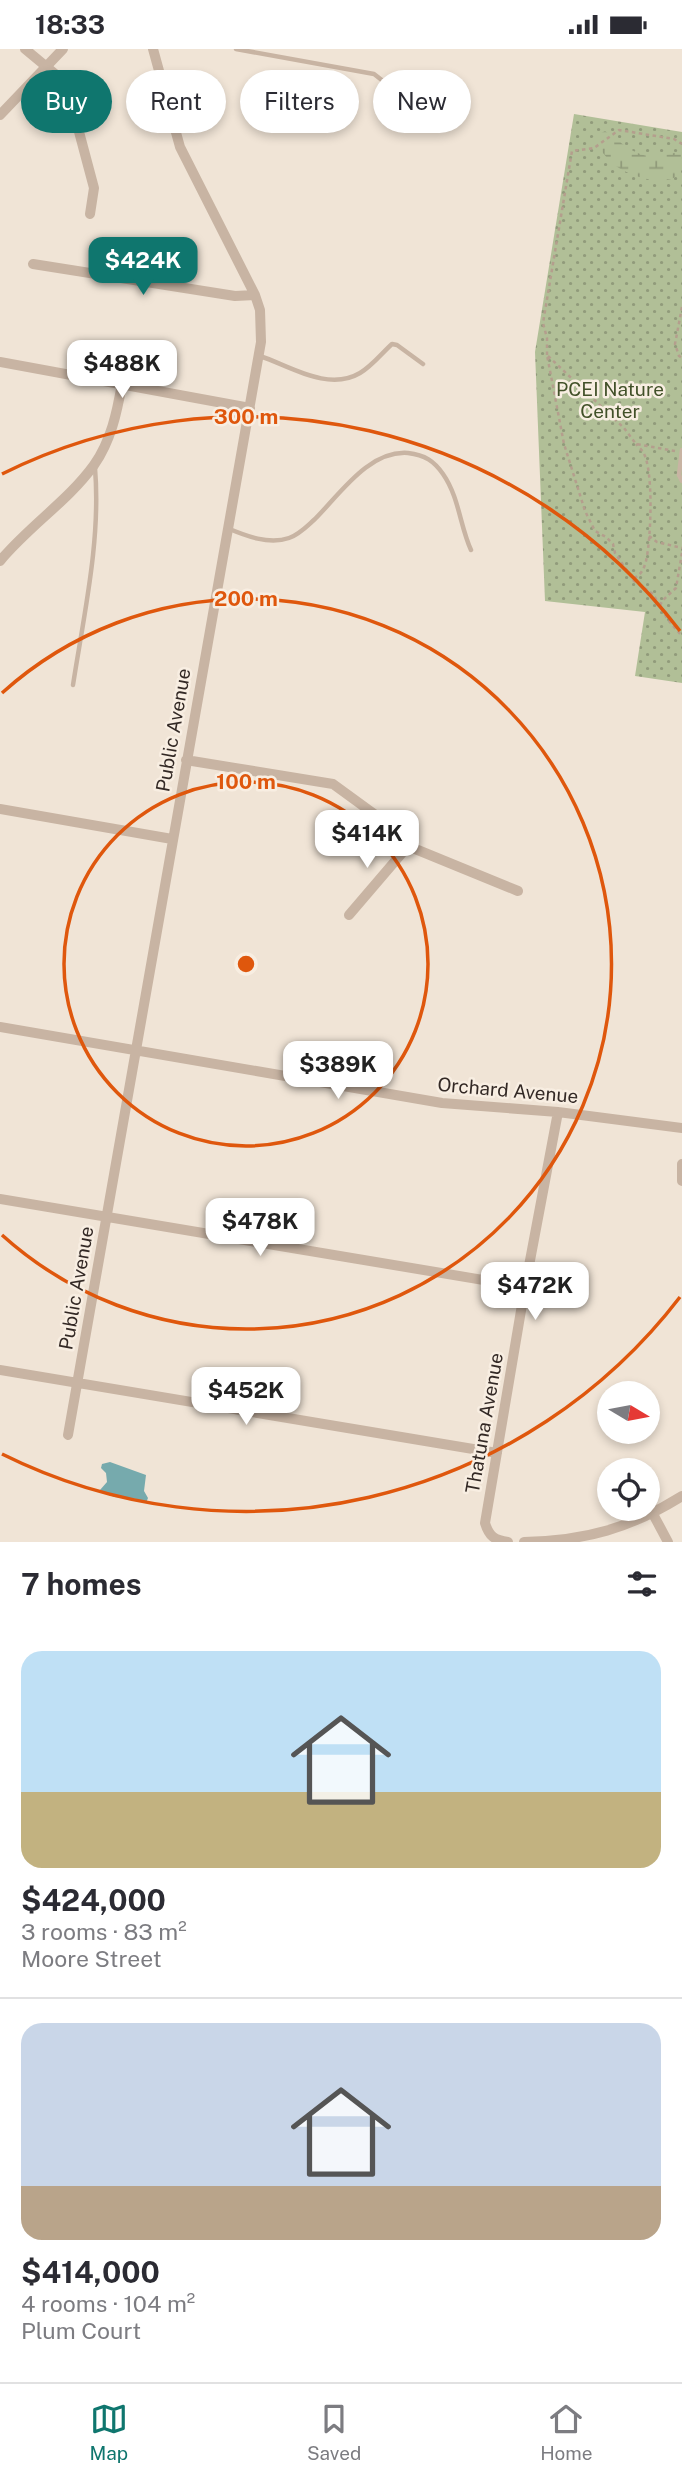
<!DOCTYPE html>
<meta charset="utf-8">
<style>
:root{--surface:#fff;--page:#f2f2f3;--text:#2b2b33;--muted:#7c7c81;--line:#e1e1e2;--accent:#0f766e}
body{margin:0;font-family:"Public Sans",sans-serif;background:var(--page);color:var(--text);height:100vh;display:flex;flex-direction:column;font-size:26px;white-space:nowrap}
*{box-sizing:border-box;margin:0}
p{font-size:23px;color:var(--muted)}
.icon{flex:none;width:38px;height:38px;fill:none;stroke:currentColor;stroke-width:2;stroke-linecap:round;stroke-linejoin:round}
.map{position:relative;height:1493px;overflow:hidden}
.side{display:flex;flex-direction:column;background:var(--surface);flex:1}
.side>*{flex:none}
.banner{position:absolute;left:21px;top:21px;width:640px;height:63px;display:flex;gap:14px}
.needle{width:46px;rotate:100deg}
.tools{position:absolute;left:597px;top:1332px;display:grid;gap:14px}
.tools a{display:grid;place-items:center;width:63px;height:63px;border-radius:50%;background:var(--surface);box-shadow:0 4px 10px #0003;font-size:35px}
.price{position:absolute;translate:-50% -60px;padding:0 16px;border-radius:14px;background:#fff;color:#222;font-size:23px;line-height:46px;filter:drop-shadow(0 2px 4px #0008)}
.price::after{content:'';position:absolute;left:50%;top:42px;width:21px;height:16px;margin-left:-10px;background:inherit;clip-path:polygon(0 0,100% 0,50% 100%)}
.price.on{background:var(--accent);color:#fff}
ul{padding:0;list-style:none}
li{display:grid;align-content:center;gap:14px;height:371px;padding:0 21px}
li+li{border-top:2px solid var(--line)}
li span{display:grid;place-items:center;height:217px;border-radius:21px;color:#555}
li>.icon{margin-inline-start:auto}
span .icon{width:126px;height:126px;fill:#fffc;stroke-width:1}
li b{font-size:30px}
h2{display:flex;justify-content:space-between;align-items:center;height:84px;padding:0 21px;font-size:30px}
.tag{padding:0 24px;border-radius:32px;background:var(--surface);box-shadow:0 4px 10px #0003;font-size:24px;line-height:63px}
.tag.on{background:var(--accent);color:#fff}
.status{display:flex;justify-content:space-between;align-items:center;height:49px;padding:0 35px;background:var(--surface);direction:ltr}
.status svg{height:19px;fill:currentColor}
.dock{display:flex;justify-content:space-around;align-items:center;height:98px;border-top:2px solid var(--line);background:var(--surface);font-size:19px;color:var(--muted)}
.dock a{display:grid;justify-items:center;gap:4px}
.dock .on{color:var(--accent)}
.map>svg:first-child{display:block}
</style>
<div class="status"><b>18:33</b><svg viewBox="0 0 49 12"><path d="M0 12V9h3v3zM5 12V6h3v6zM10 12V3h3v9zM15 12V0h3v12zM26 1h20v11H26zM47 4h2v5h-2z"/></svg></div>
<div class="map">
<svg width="682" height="1493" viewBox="0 0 682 1493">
<defs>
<pattern id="grass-dots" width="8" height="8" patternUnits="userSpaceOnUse" patternTransform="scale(1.75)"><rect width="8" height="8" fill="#b1bf97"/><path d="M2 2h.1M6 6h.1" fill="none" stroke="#919b7b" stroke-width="1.8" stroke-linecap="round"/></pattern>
<pattern id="wetland-marsh" width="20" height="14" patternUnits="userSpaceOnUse" patternTransform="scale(1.75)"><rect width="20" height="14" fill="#b1bf97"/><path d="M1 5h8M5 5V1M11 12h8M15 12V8" fill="none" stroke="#919b7b"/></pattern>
</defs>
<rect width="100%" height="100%" fill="#f0e4d6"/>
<path fill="url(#grass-dots)" d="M574,65l108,18v551l-47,-7 10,-64 -100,-11 -10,-249z"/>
<path fill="url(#wetland-marsh)" d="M605,82c33,24 36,31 77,20 0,6 0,17 -2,22 -14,17 -53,2 -67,-9 -8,-7 -15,-18 -21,-26z"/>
<path fill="#76aaad" d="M110,1413l36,13 -2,16 4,7 -2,5 -9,-4 -23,-2 -14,-7 7,-8 -1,-9 -5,-5 1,-4z"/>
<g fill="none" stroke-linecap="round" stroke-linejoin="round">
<path stroke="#b49e8d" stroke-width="2.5" stroke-dasharray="3.5 3.5" stroke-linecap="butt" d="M682,258l-7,37 4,12 3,2
M547,306v-17l-4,-15 29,-172 22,-3 25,-18 55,9 8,5
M649,487l8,6 25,6
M682,504l-6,35 -14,13 -2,5 8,14 14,16
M634,529c7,-3 10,-9 12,-17 5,-21 8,-92 -3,-109 -2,-3 -5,-6 -7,-8
M660,557l-7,-12 -19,-13 -19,-28 -2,-9 -7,-7 -11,-6 -10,-20 -21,-67 -17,-89 77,73 12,16 39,7"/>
<path stroke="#c8b4a3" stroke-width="4.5" d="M236,0l138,25 18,14 10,23
M260,307c30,10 68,36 100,17 12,-7 22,-20 32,-29l5,1 26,19
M682,401l-3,25 3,6
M227,479c19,8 42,17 62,10 11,-4 18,-12 26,-19 25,-25 54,-69 93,-66 17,2 26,8 35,21 16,23 17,52 28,76
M73,636c11,-71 28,-145 22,-217"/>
<path stroke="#c8b4a3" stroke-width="10" d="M25,0l41,34 28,105 -4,26
M0,66l63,-66
M33,215l202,32 20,-1
M0,313l250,46
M0,512c29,-35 68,-60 94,-96 17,-24 23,-53 28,-81
M186,711l147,24 59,43 16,19 110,45
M0,760l172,30
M349,866l59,-69
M0,978l442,76 116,9 124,16
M682,1115v17
M0,1150l525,88
M0,1321l497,83
M68,1386l193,-1093 -1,-32 -5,-15 -75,-148 -27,-98
M653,1465l15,28
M508,1493c-14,-2 -19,-6 -23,-19l40,-236 33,-175
M524,1493c61,-1 107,-14 158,-46"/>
</g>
<g fill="none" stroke="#df570d" stroke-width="3.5">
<circle cx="246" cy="915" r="182"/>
<path d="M2 644A365 365 0 1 1 2 1186"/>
<path d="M680 1248A547 547 0 0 1 2 1405M2 425A547 547 0 0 1 680 582"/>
</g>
<g text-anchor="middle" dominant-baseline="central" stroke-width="5" stroke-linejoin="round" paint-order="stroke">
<g font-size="19" fill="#425129" stroke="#f8eee2">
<text x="610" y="340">PCEI Nature<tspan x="610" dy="22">Center</tspan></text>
</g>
<g font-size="19" fill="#332925" stroke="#f8eee2">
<text transform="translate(173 681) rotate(-80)">Public Avenue</text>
<text transform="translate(508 1041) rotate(5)">Orchard Avenue</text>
<text transform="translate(76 1239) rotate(-80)">Public Avenue</text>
<text transform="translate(484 1374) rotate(-80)">Thatuna Avenue</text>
</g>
</g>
<circle cx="246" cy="915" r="10" fill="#df570d" stroke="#f8eee2" stroke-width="3.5"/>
<g font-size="21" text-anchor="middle" font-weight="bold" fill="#df570d" stroke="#f8eee2" stroke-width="5" stroke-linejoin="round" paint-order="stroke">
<text x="246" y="375">300 m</text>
<text x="246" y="557">200 m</text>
<text x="246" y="740">100 m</text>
</g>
</svg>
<div class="tools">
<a><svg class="needle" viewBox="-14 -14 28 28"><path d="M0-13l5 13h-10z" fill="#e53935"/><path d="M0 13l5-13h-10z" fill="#7c7c81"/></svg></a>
<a><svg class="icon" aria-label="locate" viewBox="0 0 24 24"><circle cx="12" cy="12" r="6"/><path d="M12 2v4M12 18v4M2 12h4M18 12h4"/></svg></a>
</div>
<b class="price on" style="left:143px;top:248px">$424K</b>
<b class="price" style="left:122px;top:351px">$488K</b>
<b class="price" style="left:367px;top:821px">$414K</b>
<b class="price" style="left:338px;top:1052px">$389K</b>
<b class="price" style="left:260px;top:1209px">$478K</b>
<b class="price" style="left:535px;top:1273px">$472K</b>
<b class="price" style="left:246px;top:1378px">$452K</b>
<div class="banner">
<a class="tag on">Buy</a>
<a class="tag">Rent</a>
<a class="tag">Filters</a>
<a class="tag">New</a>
</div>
</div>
<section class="side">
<h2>7 homes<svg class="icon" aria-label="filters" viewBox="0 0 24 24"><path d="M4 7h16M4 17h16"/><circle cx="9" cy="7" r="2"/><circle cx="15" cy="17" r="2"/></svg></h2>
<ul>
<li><span style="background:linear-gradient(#bfe0f5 65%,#c2b280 0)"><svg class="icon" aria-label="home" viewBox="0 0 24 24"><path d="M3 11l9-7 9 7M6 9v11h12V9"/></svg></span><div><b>$424,000</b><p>3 rooms · 83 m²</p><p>Moore Street</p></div></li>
<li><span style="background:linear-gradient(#c9d6e8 75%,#b9a48a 0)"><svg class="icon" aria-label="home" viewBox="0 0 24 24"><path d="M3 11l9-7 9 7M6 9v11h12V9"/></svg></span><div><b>$414,000</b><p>4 rooms · 104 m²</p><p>Plum Court</p></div></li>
</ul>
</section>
<nav class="dock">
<a class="on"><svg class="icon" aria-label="map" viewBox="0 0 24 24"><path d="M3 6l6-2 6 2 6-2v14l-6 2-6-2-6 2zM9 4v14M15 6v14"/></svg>Map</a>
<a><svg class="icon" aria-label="saved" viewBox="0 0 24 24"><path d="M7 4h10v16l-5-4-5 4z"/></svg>Saved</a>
<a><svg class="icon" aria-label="home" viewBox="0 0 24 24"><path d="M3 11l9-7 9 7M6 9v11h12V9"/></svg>Home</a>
</nav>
